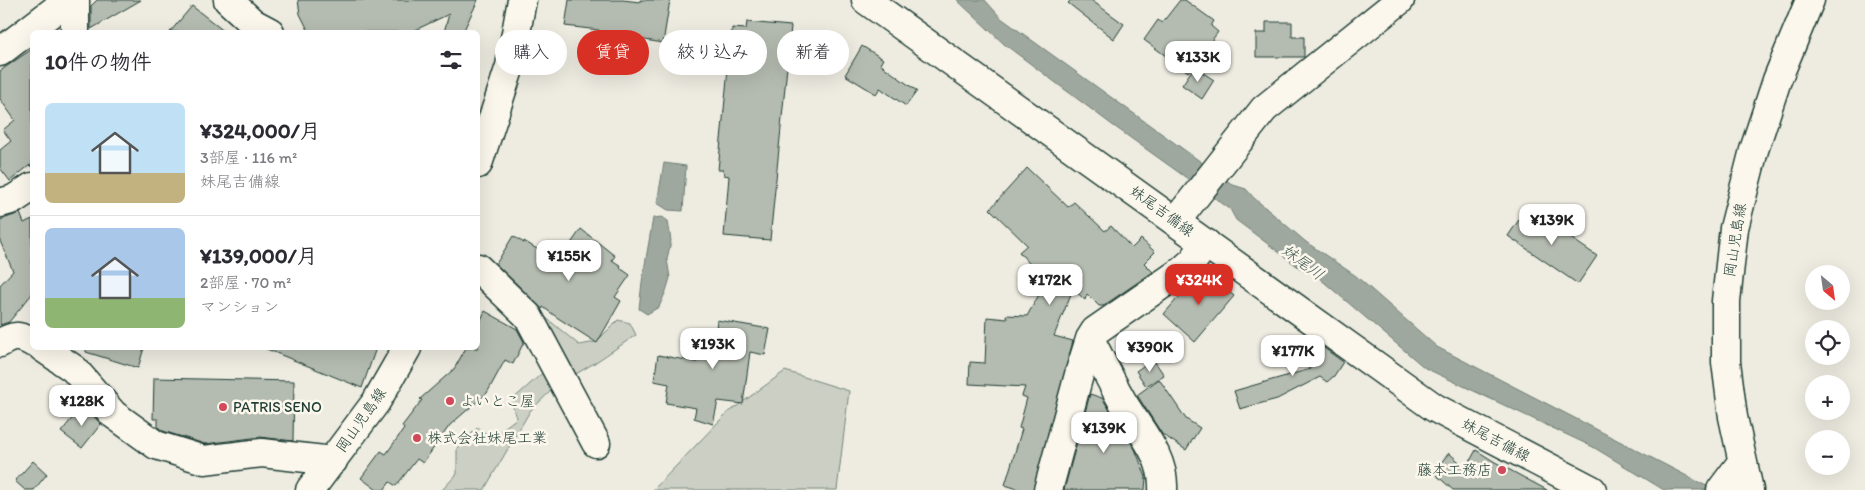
<!DOCTYPE html>
<html lang="ja">
<meta charset="utf-8">
<style>
:root{--surface:#fff;--page:#f2f2f3;--text:#2b2b33;--muted:#7c7c81;--line:#e1e1e2;--accent:#d93025}
body{margin:0;font-family:Itim,"Klee One",sans-serif;background:var(--page);color:var(--text);height:100vh;display:flex;flex-direction:column;font-size:19px;white-space:nowrap}
*{box-sizing:border-box;margin:0}
p{font-size:16px;color:var(--muted)}
.icon{flex:none;width:28px;height:28px;fill:none;stroke:currentColor;stroke-width:2;stroke-linecap:round;stroke-linejoin:round}
.map{position:relative;flex:1;overflow:hidden}
.details{position:absolute;left:30px;top:30px;width:450px;height:320px;display:flex;flex-direction:column;background:var(--surface);border-radius:8px;box-shadow:0 5px 20px #0002}
.details>*{flex:none}
.top-card{position:absolute;left:495px;top:30px;width:475px;height:45px;display:flex;gap:10px}
.needle{width:32px;rotate:151deg}
.fabs{position:absolute;left:1805px;top:265px;display:grid;gap:10px}
.fabs a{display:grid;place-items:center;width:45px;height:45px;border-radius:50%;background:var(--surface);box-shadow:0 5px 20px #0002;font-size:25px}
.price{position:absolute;translate:-50% -42px;padding:0 11px;border-radius:10px;background:#fff;color:#222;font-size:16px;line-height:32px;filter:drop-shadow(0 1px 2px #0008)}
.price::after{content:'';position:absolute;left:50%;top:30px;width:15px;height:11px;margin-left:-8px;background:inherit;clip-path:polygon(0 0,100% 0,50% 100%)}
.price.current{background:var(--accent);color:#fff}
ul{padding:0;list-style:none}
li{display:flex;align-items:center;gap:15px;height:125px;padding:0 15px}
li+li{border-top:1px solid var(--line)}
li span{display:grid;place-items:center;flex:none;width:140px;height:100px;border-radius:8px;color:#555}
li>.icon{margin-inline-start:auto}
span .icon{width:60px;height:60px;fill:#fffc;stroke-width:1}
li b{font-size:21px}
h2{display:flex;justify-content:space-between;align-items:center;height:60px;padding:0 15px;font-size:21px}
.pill{padding:0 18px;border-radius:22px;background:var(--surface);box-shadow:0 5px 20px #0002;font-size:18px;line-height:45px}
.pill.current{background:var(--accent);color:#fff}
.map>svg:first-child{display:block}
</style>
<div class="map">
<svg width="1865" height="490" viewBox="0 0 1865 490">
<rect width="100%" height="100%" fill="#eeece1"/>
<filter id="ink" filterUnits="userSpaceOnUse"><feTurbulence type="fractalNoise" baseFrequency=".02" numOctaves="2"/><feDisplacementMap in="SourceGraphic" scale="10" xChannelSelector="R" yChannelSelector="G"/><feConvolveMatrix kernelMatrix="1 2 1 2 8 2 1 2 1" color-interpolation-filters="sRGB"/></filter>
<g filter="url(#ink)">
<path fill="#cbcfc4" stroke="#75867c" d="M544,316l35,29 17,-3 22,-22 12,3 6,12 -40,27 -40,24 -26,25 -46,79h-42l15,-16v-26l21,-21 13,11 26,-20 -6,-17 47,-42 -21,-42z
M785,371l64,20 -12,99h-184l72,-75z"/>
<path fill="#9fa89f" stroke="#6c7d74" d="M957,0h28l16,18 232,167 13,4 8,9 52,44 50,34 81,71 277,143h-50l-71,-43 -168,-79 -113,-96h-7l-69,-52 -6,-11 -119,-85 -107,-80z
M664,163l22,3 -3,45 -15,-1 -11,-7z
M662,217l6,4 3,20 -4,18 3,19 -4,13 -7,16 -12,7 -8,-5 3,-27 11,-64z"/>
<path fill="#b4bbb0" stroke="#1f3d34" d="M97,0h44l-50,29v-23z
M298,0h180l-15,32h-19l5,-18 -38,18h-102l-9,-18z
M569,0h54l17,2v-2h30l-7,43 -36,-6 -4,26 -28,-4 4,-29 -34,-4z
M1071,0h20l33,24 -10,15 -46,-36z
M1180,0h5l29,21 -3,5 7,6 -30,40 -44,-32 14,-20 4,3z
M192,6l33,26h-55z
M747,22l44,4 -21,214 -46,-4 5,-60 -5,-1 -1,-5h-5l14,-142 14,1z
M1266,22h26v15h12v20h-48v-24h10z
M862,46l21,13 -3,5 37,27 -11,15 -26,-18 -4,6 -31,-19z
M32,49v119l-2,-3 -20,16 -10,-13v-18l11,-9 -8,-11 12,-10 -15,-21v-28z
M1194,67l20,13 -12,19 -20,-14z
M1027,168l41,39 6,-5 31,29 6,-5 21,22 9,-9 14,13 -11,11 9,9 -50,34h-4l-12,-12 -2,6 -12,-11 -19,47 19,5 -40,149h-12l-16,-5 17,-56 -3,-1 8,-30 -5,-2 3,-9 -56,-3 1,-22 15,1 2,-46 20,2 -1,-4 21,1 19,-34 -27,-30 8,-7 -37,-36z
M1527,208l70,48 -19,28 -70,-48z
M20,213l4,10 8,-4v75l-23,28 -9,3v-40l13,-14 -13,-30v-21z
M581,229l34,27 -3,4 9,6 -1,2 10,7 -15,22 6,4 -24,42 -39,-25 -15,-11 -1,2 -46,-45 17,-28 11,7v-2l34,21z
M1205,271l29,25 -39,46 -31,-28 25,-29z
M485,311l32,18 7,13 -11,22 -8,-4 -18,33 -37,32 -27,38 -6,-4 -21,27 -6,-4 -6,8h-7l-16,-12 20,-27 5,3 18,-25 -2,-3 20,-26 -2,-1 34,-30 12,-21h12v-22z
M717,320l53,9 -5,26 -15,-3 -7,52 -25,-3 -5,23 -19,-6 2,-10 -30,-5 3,-19 -15,-3 4,-26 39,7 2,-16 15,2z
M1309,337l34,25 -9,14 -7,6 -7,-5 -43,22 -37,10 -6,-18 76,-22 -14,-10z
M86,348h58l-6,20 -52,-16z
M264,348h112l-14,40z
M1153,359l11,16 -18,11 -10,-15z
M154,378l140,3 -1,60 -33,-4 -55,7 -42,-13 -5,-4v-8h-5z
M1159,379l27,40 14,9 -14,22 -24,-16 -25,-39z
M1090,394l12,4 33,51 11,28 -1,13h-81z
M83,405l18,19 -19,24 -21,-16z
M1476,450l19,12 52,28h-94l-20,-18 16,-19 17,15z
M33,461l14,13 -13,16h-9l-10,-9z"/>
<g fill="none" stroke-linecap="round" stroke-linejoin="round">
<defs>
<path id="minor" d="M228,0l25,23 17,9
M75,32v-32
M0,52l68,-52
M0,203l14,-4 18,-12
M1176,221l88,-112 136,-109
M478,268l50,48 68,127
M1090,339c10,19 19,39 30,58 16,30 45,57 43,93
M0,343c14,-8 18,-8 32,-1
M43,348l31,21 39,45 43,31 48,15 58,-7 71,8
M1048,490l32,-119 10,-32 5,-8 88,-61 10,-9 13,-18"/>
<path id="major" d="M866,0l569,408 157,82
M478,164l32,-98 12,-66
M310,490l66,-88 31,-54
M1721,490l21,-28
M1749,490l-16,-73 -7,-55v-61l8,-73 20,-78 23,-70 33,-80"/>
</defs>
<use href="#minor" stroke="#1f3d34" stroke-width="31"/>
<use href="#major" stroke="#1f3d34" stroke-width="31"/>
<use href="#minor" stroke="#fbf7ec" stroke-width="28"/>
<use href="#major" stroke="#fbf7ec" stroke-width="28"/>
</g>
</g>
<g fill="#d1495b" stroke="#fbf7ec" stroke-width="2">
<circle cx="450" cy="401" r="5"/>
<circle cx="223" cy="407" r="5"/>
<circle cx="417" cy="438" r="5"/>
<circle cx="1502" cy="470" r="5"/>
</g>
<g text-anchor="middle" dominant-baseline="central" stroke-width="5" stroke-linejoin="round" paint-order="stroke">
<g font-size="15" fill="#1f3d34" stroke="#fbf7ec">
<text transform="translate(1162 211) rotate(36)">妹尾吉備線</text>
<text transform="translate(1735 240) rotate(-81)">岡山児島線</text>
<text transform="translate(361 420) rotate(-55)">岡山児島線</text>
<text transform="translate(1496 440) rotate(28)">妹尾吉備線</text>
</g>
<g font-size="15" fill="#1f3d34" stroke="#fbf7ec" text-anchor="start">
<text x="460" y="401">よいとこ屋</text>
<text x="233" y="407">PATRIS SENO</text>
<text x="427" y="438">株式会社妹尾工業</text>
<text x="1492" y="470" text-anchor="end">藤本工務店</text>
</g>
<g font-size="16" font-style="italic" fill="#455d54" stroke="#fbf7ec">
<text transform="translate(1303 262) rotate(37)">妹尾川</text>
</g>
</g>
</svg>
<div class="fabs">
<a><svg class="needle" viewBox="-14 -14 28 28"><path d="M0-13l5 13h-10z" fill="#e53935"/><path d="M0 13l5-13h-10z" fill="#7c7c81"/></svg></a>
<a><svg class="icon" aria-label="locate" viewBox="0 0 24 24"><circle cx="12" cy="12" r="6"/><path d="M12 2v4M12 18v4M2 12h4M18 12h4"/></svg></a>
<a>+</a>
<a>−</a>
</div>
<b class="price" style="left:1198px;top:83px">¥133K</b>
<b class="price" style="left:1552px;top:246px">¥139K</b>
<b class="price" style="left:569px;top:282px">¥155K</b>
<b class="price" style="left:1050px;top:306px">¥172K</b>
<b class="price current" style="left:1199px;top:306px">¥324K</b>
<b class="price" style="left:713px;top:370px">¥193K</b>
<b class="price" style="left:1150px;top:373px">¥390K</b>
<b class="price" style="left:1293px;top:377px">¥177K</b>
<b class="price" style="left:82px;top:427px">¥128K</b>
<b class="price" style="left:1104px;top:454px">¥139K</b>
<div class="top-card">
<a class="pill">購入</a>
<a class="pill current">賃貸</a>
<a class="pill">絞り込み</a>
<a class="pill">新着</a>
</div>
<section class="details">
<h2>10件の物件<svg class="icon" aria-label="filters" viewBox="0 0 24 24"><path d="M4 7h16M4 17h16"/><circle cx="9" cy="7" r="2"/><circle cx="15" cy="17" r="2"/></svg></h2>
<ul>
<li><span style="background:linear-gradient(#bfe0f5 70%,#c2b280 0)"><svg class="icon" aria-label="home" viewBox="0 0 24 24"><path d="M3 11l9-7 9 7M6 9v11h12V9"/></svg></span><div><b>¥324,000/月</b><p>3部屋 · 116 m²</p><p>妹尾吉備線</p></div></li>
<li><span style="background:linear-gradient(#a9c7e8 70%,#8fb573 0)"><svg class="icon" aria-label="home" viewBox="0 0 24 24"><path d="M3 11l9-7 9 7M6 9v11h12V9"/></svg></span><div><b>¥139,000/月</b><p>2部屋 · 70 m²</p><p>マンション</p></div></li>
</ul>
</section>
</div>
